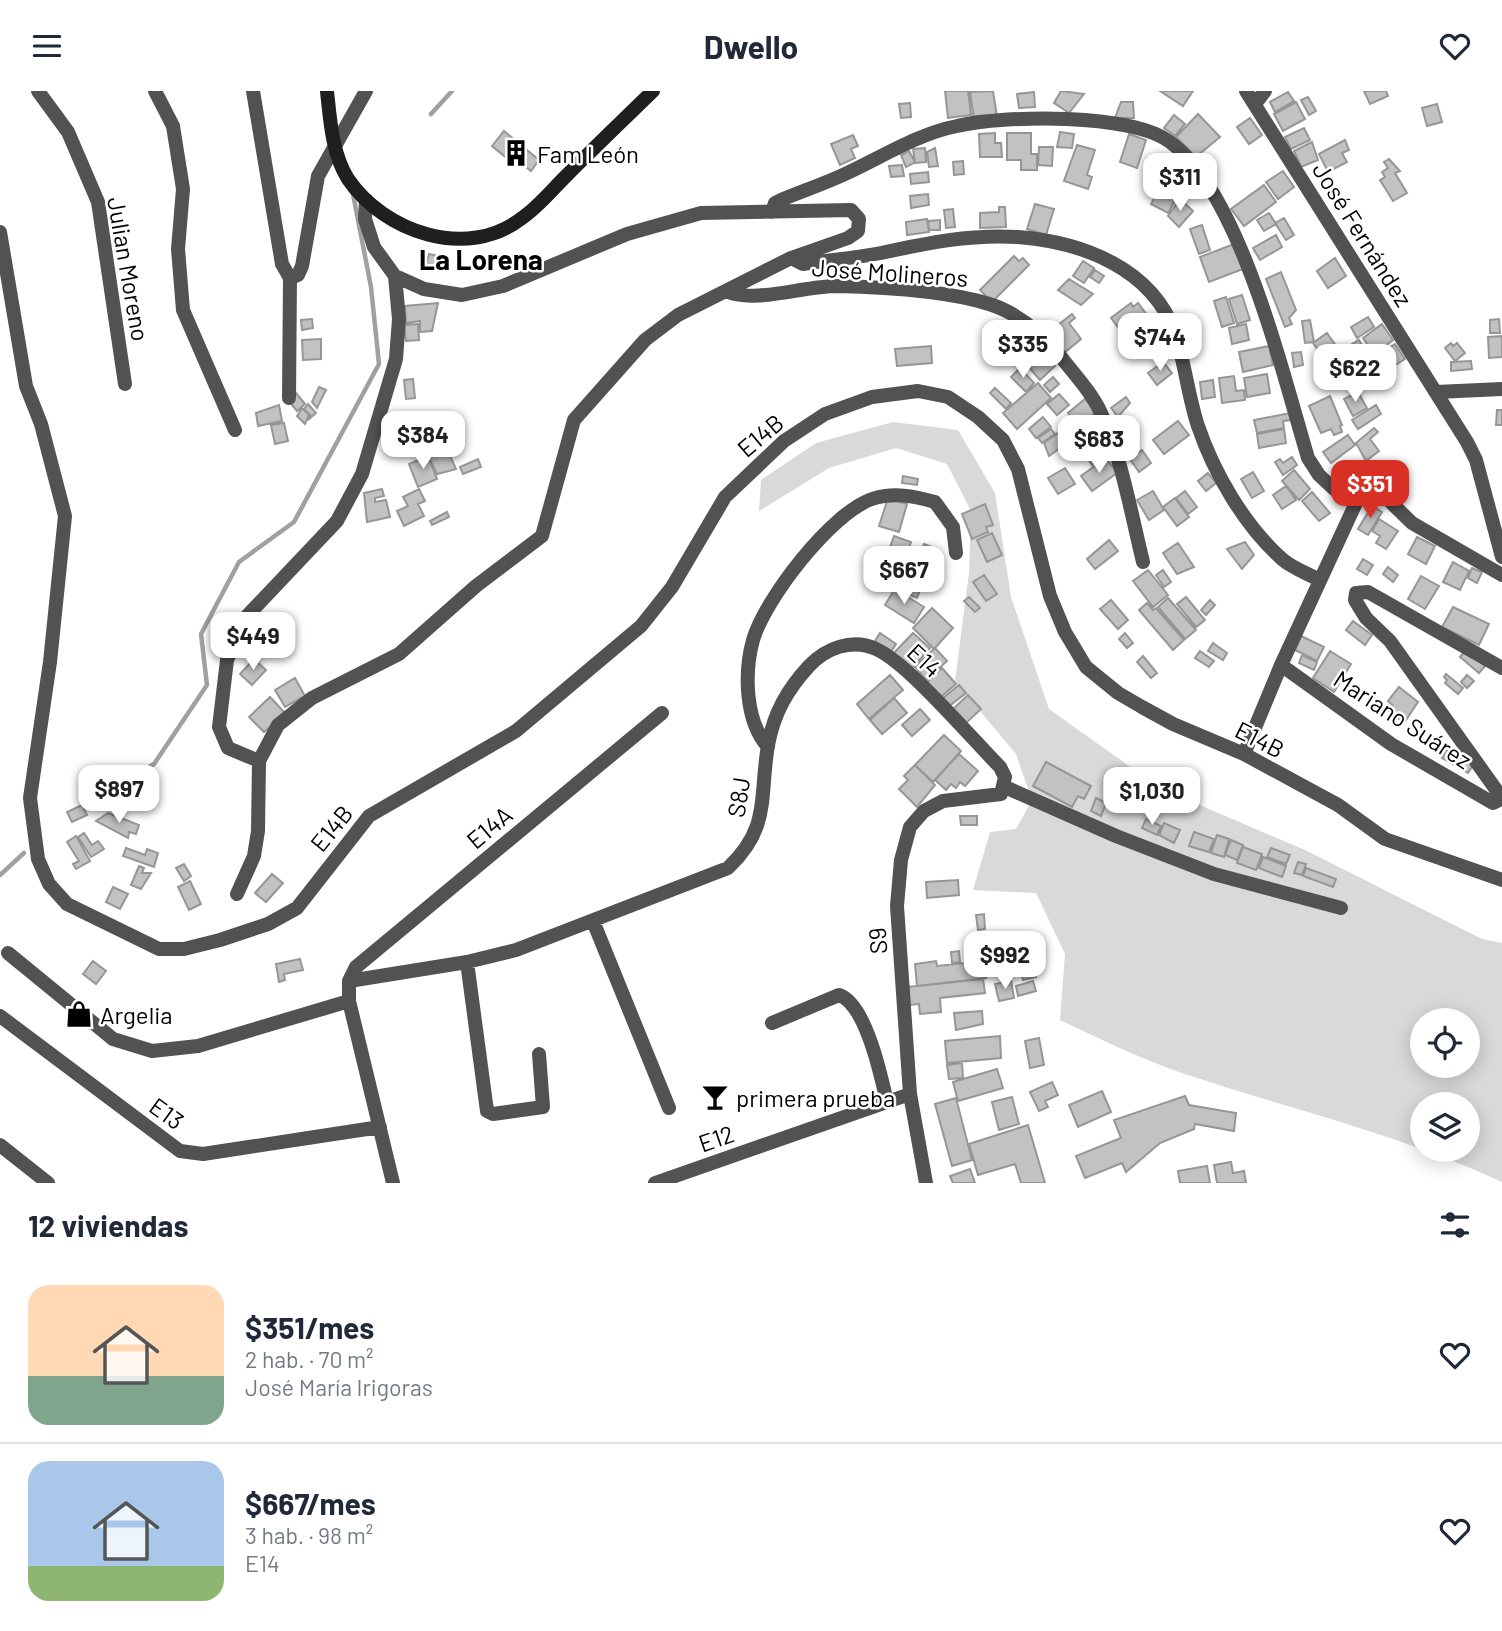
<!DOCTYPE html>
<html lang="es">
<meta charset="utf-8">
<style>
:root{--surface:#fff;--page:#f6f6f7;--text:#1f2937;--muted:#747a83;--line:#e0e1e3;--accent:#d93025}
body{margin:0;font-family:Barlow,sans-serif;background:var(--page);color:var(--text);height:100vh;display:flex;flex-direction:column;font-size:26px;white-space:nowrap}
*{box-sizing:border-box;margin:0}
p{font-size:23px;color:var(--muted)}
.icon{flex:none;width:38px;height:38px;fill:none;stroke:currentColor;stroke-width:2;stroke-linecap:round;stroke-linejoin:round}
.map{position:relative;height:1092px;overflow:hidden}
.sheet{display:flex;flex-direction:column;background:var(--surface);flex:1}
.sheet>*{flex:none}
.tools{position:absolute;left:1410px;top:917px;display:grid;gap:14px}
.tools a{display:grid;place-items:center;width:70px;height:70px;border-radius:50%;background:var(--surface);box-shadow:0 4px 18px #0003;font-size:35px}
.price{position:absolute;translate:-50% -60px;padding:0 16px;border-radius:14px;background:#fff;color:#222;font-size:23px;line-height:46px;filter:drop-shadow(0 2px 4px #0008)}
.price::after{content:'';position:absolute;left:50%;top:42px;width:21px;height:16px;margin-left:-10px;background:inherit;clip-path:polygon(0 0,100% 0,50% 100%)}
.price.current{background:var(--accent);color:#fff}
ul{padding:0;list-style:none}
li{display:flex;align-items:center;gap:21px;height:175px;padding:0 28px}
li+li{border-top:2px solid var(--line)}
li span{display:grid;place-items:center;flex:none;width:196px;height:140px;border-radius:21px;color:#555}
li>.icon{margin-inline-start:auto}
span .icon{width:84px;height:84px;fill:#fffc;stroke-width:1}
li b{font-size:30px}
h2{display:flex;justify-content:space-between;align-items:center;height:84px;padding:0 28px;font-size:30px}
header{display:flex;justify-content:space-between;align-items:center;height:91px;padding:0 28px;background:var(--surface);font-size:32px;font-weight:700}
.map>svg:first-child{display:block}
</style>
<header><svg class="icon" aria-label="menu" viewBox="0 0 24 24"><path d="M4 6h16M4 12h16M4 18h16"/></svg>Dwello<svg class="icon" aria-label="heart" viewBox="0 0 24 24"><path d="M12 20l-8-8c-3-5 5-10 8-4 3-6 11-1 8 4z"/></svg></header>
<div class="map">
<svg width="1502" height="1092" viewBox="0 0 1502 1092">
<rect width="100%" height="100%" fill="#fff"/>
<path fill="#d9d9d9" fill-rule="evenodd" d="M893,331l65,8 37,63 16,104 38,112 111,79 145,62 177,89 20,4v239c-100,-47 -209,-72 -314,-107 -43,-14 -86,-35 -128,-55l5,-66 -29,-61 -63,-3 17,-58 26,-3 16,-29 -16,-46 -61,-73 14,-108 2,-62 -24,-47 -51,-16 -67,20 -70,43 2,-31 55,-37zM1423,929h45v46h-45zM1423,1013h45v46h-45z"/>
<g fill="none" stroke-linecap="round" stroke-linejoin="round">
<path stroke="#a0a0a0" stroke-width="4.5" d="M431,23l21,-23
M80,717l74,-44 53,-79 -6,-51 38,-72 55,-40 85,-158 -8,-77 -18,-93
M0,784l24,-22"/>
</g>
<path fill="#c2c2c2" stroke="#969696" stroke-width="2" d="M945,0h23l3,24 -23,3z
M993,0l4,25 -23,4 -4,-28z
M1061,0l23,3 -15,19 -15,-10z
M1160,0h33l-10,15z
M1364,0h22l2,5 -18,8z
M1034,1l1,15 -16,1 -2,-14z
M1288,1l6,9 -19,11 -5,-10z
M1308,6l8,14 -7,4 -8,-15z
M1121,11h12l1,16h-19z
M1296,11l9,17 -22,12 -9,-17z
M910,12l1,14 -10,1 -2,-14z
M1437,13l5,18 -15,4 -5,-18z
M1198,23l22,23 -24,20 -20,-20z
M1174,24l11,9 -10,12 -11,-8z
M1250,27l12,17 -13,9 -12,-17z
M1304,37l6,12 -19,9 -6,-12z
M504,40l35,29 -8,11 -13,-10 -3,4 -23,-19z
M1060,41l14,2 -2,14 -15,-1z
M995,42v10h6l1,14h-22l-1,-23z
M1007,42h24v21h6v16h-16v-10h-14z
M1129,43l17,6 -9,28 -17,-6z
M853,44l5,11 -7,3 4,9 -15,7 -9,-21z
M1345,49l4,10 -7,3 5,9 -19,10 -9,-18z
M1312,51l6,18 -17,7 -7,-16z
M1077,54l18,5 -8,25 5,2 -4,12 -24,-8z
M1039,56h14l-1,19 -14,-1z
M925,57l1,14 -11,1 -2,-14z
M935,57l3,18 -9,1 -2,-15z
M909,60l6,11 -9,5 -5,-12z
M1389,68l11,12 -5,2 12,20 -14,8 -13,-21 5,-3 -3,-5 6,-4 -4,-6z
M963,70l1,13 -10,1 -1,-13z
M902,74l2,11 -13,1 -2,-11z
M1283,80l11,16 -16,12 -12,-17z
M928,81l1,10 -18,2 -1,-10z
M1264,94l12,17 -32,24 -13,-17z
M1160,97l17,9 -9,16 -17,-9z
M928,103l1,11 -18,3 -1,-12z
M1180,108l13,12 -14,16 -11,-11z
M1035,113l19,5 -8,26 -19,-6z
M999,116h6l1,20 -26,1v-15l19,-1z
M953,118l2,18 -9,1 -2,-18z
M1269,122l7,11 -12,7 -7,-11z
M1284,127l10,17 -8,5 -11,-17z
M927,128l2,13 -22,3 -1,-13z
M940,129v10h-11l-1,-9z
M1202,134l8,25 -11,4 -9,-25z
M1276,144l6,12 -22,13 -7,-12z
M1234,153l9,25 -34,13 -9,-25z
M429,163l9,2 -3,10 -9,-2z
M1014,165l5,5 4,-3 6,7 -37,37 -12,-12z
M1335,167l11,18 -18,12 -11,-17z
M1083,170l11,7 -10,15 -11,-7z
M1095,179l9,6 -5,7 -9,-6z
M1281,181l15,38 -7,8 3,6 -7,3 -19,-48z
M1069,188l24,15 -12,11 -23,-15z
M1242,204l8,25 -13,4 -8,-25z
M1226,206l8,26 -12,4 -8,-26z
M438,212l-6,28 -12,1v-11l-14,2 -1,-17z
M1131,212l2,4 5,-4 9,12 -24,19 -12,-16z
M1072,223l3,4 -6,5 12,16 -17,14 -16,-20z
M1368,226l6,10 -17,11 -6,-11z
M312,228l1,9 -11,2 -1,-10z
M1499,228l1,14h-10v-13z
M1310,229l4,22 -9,1 -3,-22z
M418,233l1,16 -13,1 -2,-16z
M1246,233l3,16 -17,4 -3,-16z
M1382,233l11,16 -19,14 -11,-16z
M1327,242l14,20 -14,10 -14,-20z
M1502,245v21l-13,1 -1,-21z
M321,248v20l-18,1 -1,-20z
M1359,249l8,14 -16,10 -9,-14z
M1451,252l2,3 4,-3 8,10 -10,8 -10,-13z
M1395,253l10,15 -11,7 -10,-15z
M931,255l1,17 -35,3 -2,-17z
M1269,255l4,19 -30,7 -4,-20z
M1041,259l14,16 -15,14 -14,-16z
M1301,261l2,13 -9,2 -2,-14z
M1367,270l11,18 -14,8 -11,-18z
M1471,270l1,8 -21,2v-9z
M1163,271l9,11 -15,12 -9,-12z
M1020,277l14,15 -8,9 -15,-15z
M1267,283l3,19 -23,4 -3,-19z
M1234,285l2,15 8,-1 1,10 -23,3 -3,-25z
M1053,286l6,7 -9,8 -6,-7z
M413,288l2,19 -9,1 -2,-19z
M1213,289l2,17 -13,2 -2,-17z
M1038,292l13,15 -34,31 -14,-16z
M319,296l7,3 -9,18 -5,-6z
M995,297l16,15 -5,6 -16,-16z
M1358,301l9,16 -14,8 -9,-17z
M296,302l9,11 -8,7 -9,-11z
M1059,303l10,11 -12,10 -10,-11z
M1330,305l12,29 -2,1 2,6 -8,3 -3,-6 -10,4 -12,-27z
M1126,306l4,6 -12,14 -7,-9z
M1085,308l11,13 -18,14 -10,-13z
M308,313l8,9 -8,7 3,-4 -7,-7z
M279,314l3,16 -24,5 -2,-13z
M1376,314l5,9 -23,15 -6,-9z
M302,317l7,7 -4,9 -8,-8z
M1497,319h5v15h-6z
M1291,322l1,7 -9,1 1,7 -27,5 -3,-13z
M1043,326l8,10 -15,11 -7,-9z
M1178,330l11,14 -25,19 -11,-14z
M284,332l4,18 -13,3 -4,-19z
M1374,337l4,4 -8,7 9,12 -13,10 -10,-18z
M1051,338l4,5 -13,9 -4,-5z
M1284,338l2,14 -27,5 -2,-14z
M1059,341l8,11 -18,13 -5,-13z
M1348,344l7,10 -24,18 -8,-11z
M1104,349l8,10 -20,15 -7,-11z
M447,358l9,20 -19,5 -8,-16z
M1142,359l9,13 -12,9 -9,-13z
M428,365l9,23 -19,8 -9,-23z
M1292,366l5,8 -14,10 -8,-13 5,-3 3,4z
M1106,367l11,15 -25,18 -11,-15z
M478,368l3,8 -18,7 -3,-7z
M1065,377l10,16 -17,10 -10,-16z
M1294,379l16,19 -11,11 -17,-19z
M1253,381l11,19 -12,7 -11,-19z
M1208,382l8,10 -10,8 -8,-10z
M903,385l15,3 -1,6 -15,-2z
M1286,395l10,14 -14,9 -9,-14z
M382,398l2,7 -9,2v4l11,-2 4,17 -23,5 -3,-29z
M419,398l6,12 -7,3 6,12 -20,10 -7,-15 11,-5 -5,-9z
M1153,400l11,19 -15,10 -12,-20z
M1185,400l12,16 -9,7 -12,-16z
M1312,401l18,21 -11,8 -17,-20z
M888,407l19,6 -8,28 -20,-6z
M1175,407l14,19 -12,9 -14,-19z
M985,413l8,21 -7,2 2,5 -16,7 -10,-25z
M1372,415l10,6 -14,23 -10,-6z
M447,421l2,5 -17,8 -2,-4z
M1379,428l19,12 -12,18 -10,-6 4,-7 -8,-5z
M992,442l10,22 -15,7 -10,-22z
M894,445l17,6 -9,26 -17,-6z
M1417,446l18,9 -9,18 -18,-10z
M1109,449l9,11 -23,18 -8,-10z
M1245,451l9,13 -12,14 -15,-20z
M1178,452l16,24 -17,7 -14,-21z
M924,453l13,5 -20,49 -13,-6z
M1363,468l10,6 -6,10 -10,-6z
M1453,471l16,9 -9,19 -17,-8z
M1388,476l10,8 -5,7 -10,-8z
M1472,477l10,4 -5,11 -9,-5z
M1148,479l20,25 -15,12 -20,-26z
M1163,479l8,12 -7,5 -8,-12z
M984,484l13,19 -11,7 -13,-19z
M1421,485l18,10 -14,23 -17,-10z
M895,498l29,18 -10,16 -29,-18z
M969,506l11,11 -5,4 -11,-11z
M1186,506l19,23 -9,7 -19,-23z
M1168,507l28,32 -11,9 -27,-32z
M1111,509l17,20 -10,9 -18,-20z
M1210,509l5,5 -9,10 -5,-5z
M1147,512l6,7 3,-2 28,32 -11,10 -34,-40z
M1453,516l36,17 -10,21 -37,-18z
M932,517l21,20 -19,21 -21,-21z
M1353,530l19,14 -7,10 -19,-15z
M880,542l16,11 -5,8 -16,-11z
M913,542l17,15 -20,23 -18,-16z
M1125,542l8,10 -6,5 -8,-9z
M1301,545l23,11 -7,14 -22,-11z
M1213,552l14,10 -4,7 -15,-9z
M935,557l12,13 -21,19 -11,-13z
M1466,559l19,16 -6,7 -19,-16z
M1200,560l14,10 -5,6 -14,-9z
M1330,560l21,13 -17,28 -21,-14z
M1302,564l15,7 -3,8 -15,-7z
M1143,565l14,17 -6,5 -14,-16z
M254,568l12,11 -14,15 -12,-11z
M942,577l14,16 -20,17 -13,-15z
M1446,583l17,14 -5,6 -13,-11 2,-3 -3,-3z
M890,584l13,15 -34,29 -12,-15z
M1467,584l7,6 -7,7 -6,-6z
M295,587l10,18 -20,11 -10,-17z
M959,594l7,8 -18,14 -6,-8z
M1399,596l19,15 -14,21 -15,-12 4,-5 -5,-5z
M968,604l13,14 -15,14 -13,-14z
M270,606l15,16 -21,19 -15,-15z
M894,607l13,15 -25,21 -12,-14z
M920,618l10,11 -18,16 -10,-11z
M944,644l17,16 -28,31 -18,-17z
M1447,659l26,15 -5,8 -26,-15z
M959,663l19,17 -13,15 -5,-4 -4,6 -5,-4 -5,6 -11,-10z
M1046,671l45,24 -7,13 -6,-3 -6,11 -39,-21z
M915,674l20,20 -18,22 -18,-18 9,-9 -4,-4z
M1096,707l10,5 -5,13 -10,-5z
M82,714l5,10 -15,7 -5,-10z
M108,722l31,12 -3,9 -7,-2 -1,6 -32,-17z
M960,725h17v9h-16z
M1146,728l15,7 -4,9 -15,-7z
M1164,732l16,7 -6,13 -15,-8z
M1194,741l20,7 -5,13 -20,-6z
M84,742l8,12 6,-4 6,8 -13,8 -13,-20z
M1217,744l12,4 -5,18 -13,-4z
M76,745l14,25 -14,8 -3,-5 6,-3 -12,-19z
M1231,749l12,5 -6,15 -12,-5z
M1243,756l19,7 -6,16 -19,-7z
M126,757l19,7 2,-6 11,4 -4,14 -31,-11z
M1271,757l19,7 -4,9 -19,-7z
M1263,766l23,9 -4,11 -23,-9z
M1298,771l8,2 -4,11 -8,-2z
M184,773l7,12 -7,5 -8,-13z
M139,775l5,2 -2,5h9l-10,16 -10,-4z
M1306,777l30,11 -3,8 -30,-11z
M272,783l11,9 -17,19 -11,-9z
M958,789l1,15 -32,3 -1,-16z
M190,790l11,23 -12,6 -11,-23z
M113,796l15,7 -8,15 -14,-7z
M984,823l1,15 -7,1 -2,-15z
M959,860l1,11 -8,1 -1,-11z
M300,868l3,11 -19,4 1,6 -6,2 -3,-18z
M93,870l13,10 -10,13 -13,-10z
M936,870l1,5 47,-5 2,17 -69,8 -2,-22z
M1037,873l2,8 -4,2 1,3 -13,3 -3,-11z
M983,888l2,14 -45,5 1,14 -21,2 -1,-10 -9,1 -2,-18z
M1011,890l3,17 -15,3 -4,-17z
M1033,890l3,10 -18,5 -2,-10z
M982,920l1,13 -27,6 -2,-17z
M1000,945l1,22 -54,5 -2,-22z
M1039,947l5,27 -14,3 -5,-27z
M962,972l1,15 -14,1 -2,-14z
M997,978l6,19 -45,13 -5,-19z
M1052,991l6,13 -13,6 3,6 -9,4 -9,-19z
M1102,1000l9,21 -33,15 -9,-22z
M1185,1005l4,9 47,8 -2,18 -39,-7 -1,5 -34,14 -34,29 -4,-9 -37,15 -9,-22 45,-18 -7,-18z
M1012,1006l7,27 -20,6 -7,-28z
M956,1007l16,62 -20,6 -17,-62z
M1028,1034l17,58h-24l-6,-19 -37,11 -9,-31z
M1231,1071l2,11 11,-2 2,12h-29l-3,-18z
M1207,1075l3,17h-30l-2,-12z
M970,1078l5,14h-22l-3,-7z"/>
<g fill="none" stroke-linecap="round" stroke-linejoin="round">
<path stroke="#525252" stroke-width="14" d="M38,0l30,41 30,70 27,182
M155,0l18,35 10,63 -5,60 5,61 52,120
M253,0l29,173 8,14 -1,120
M1246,0l221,351 9,18 26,97
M1255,13l10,-13
M772,121l3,-9 6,-3c21,-9 43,-16 64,-26 37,-17 72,-40 112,-48 47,-11 174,-13 213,16 70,50 113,233 138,316l11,17 15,14
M0,141l26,154 15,38 24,92 -15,146 -20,136 8,61 11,25 18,20 92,45h25l36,-9 48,-16 29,-16 72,-92 147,-85 125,-105 31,-39 53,-90 59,-56 41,-27 47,-17 46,-6 30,6 30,20 25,23 15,29 32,127 15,36 21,35 32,26 24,14 31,17 71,30 94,51 47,34 117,41
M791,167l12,6c26,-4 52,-6 78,-11 46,-10 89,-19 137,-16 64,5 134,31 157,96 10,30 13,63 23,93 16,47 46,99 84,133 10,9 25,14 37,21
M290,187l8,-3 4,-9 16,-90 48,-85
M726,200c27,13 78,-5 110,-5 43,1 112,5 153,18 30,9 53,30 72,53 14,18 31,36 40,56 21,46 30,100 42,149
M1436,301l66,-3
M1281,574l110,79 102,59 6,-3 -2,-9 -107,-150 -24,-23 -11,-18 1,-7 12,-1 134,76
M768,656c-23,-26 -24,-74 -15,-107 12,-41 78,-127 119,-141 22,-7 42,-3 63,3l18,25 3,26
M1244,663l37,-89 86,-186 45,44 90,52
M259,670l-31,-13 -9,-21 8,-67 19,-43 91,-96 25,-47 34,-115 3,-40 -4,-43 -21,-29 -9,-28 1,-19
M1005,696l111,49 98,38 127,34
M237,803l17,-38 4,-25 1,-70 19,-36 34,-27 87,-44 77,-68 66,-50 32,-116 71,-80 33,-25 113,-57 57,-20 10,-7 1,-12 -8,-9 -150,3 -74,21 -124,52 -41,9 -38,-6 -29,-13
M593,830l76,187
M8,862l105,86 39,12 46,-5 151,-45
M467,871l20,149 6,3 50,-7 -4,-53
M349,890l118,-19 49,-12 212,-82c43,-41 31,-70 40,-123 6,-32 19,-55 41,-79 17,-18 43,-28 67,-17 32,14 96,90 124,118l5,10 -4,17 -58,7 -19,10 -14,16 -9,33 -4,46 13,188 16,89
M0,925l180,135 23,3 177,-27
M772,932l67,-28c27,9 42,81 48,107
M0,1054l48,38
M393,1092l-44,-182v-20l7,-14 306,-254
M655,1092l255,-89"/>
<path stroke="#1f1f1f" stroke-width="14" d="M327,0c3,28 5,63 21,88 36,53 119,82 174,39 16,-11 29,-27 43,-41 29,-29 58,-57 88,-86"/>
</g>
<defs>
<symbol id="building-bare" viewBox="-9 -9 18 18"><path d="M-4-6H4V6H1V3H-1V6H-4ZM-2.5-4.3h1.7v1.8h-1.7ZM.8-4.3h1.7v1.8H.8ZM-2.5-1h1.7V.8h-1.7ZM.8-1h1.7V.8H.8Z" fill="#000" stroke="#fff" stroke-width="2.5" paint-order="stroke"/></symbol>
<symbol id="shop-bare" viewBox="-9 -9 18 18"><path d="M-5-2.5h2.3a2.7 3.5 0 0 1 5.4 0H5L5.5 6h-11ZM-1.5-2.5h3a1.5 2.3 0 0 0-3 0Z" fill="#000" stroke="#fff" stroke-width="2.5" paint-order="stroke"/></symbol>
<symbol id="bar-bare" viewBox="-9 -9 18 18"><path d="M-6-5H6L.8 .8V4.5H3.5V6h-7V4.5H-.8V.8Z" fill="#000" stroke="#fff" stroke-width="2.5" paint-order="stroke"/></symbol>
</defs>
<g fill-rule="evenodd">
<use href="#building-bare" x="497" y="43" width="38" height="38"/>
<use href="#shop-bare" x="60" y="904" width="38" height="38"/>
<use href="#bar-bare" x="696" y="987" width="38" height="38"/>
</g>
<g text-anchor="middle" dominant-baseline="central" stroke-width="5" stroke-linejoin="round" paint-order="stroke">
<g font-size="24" fill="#000" stroke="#fff" text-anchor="start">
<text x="537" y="62">Fam León</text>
<text x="100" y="923">Argelia</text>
<text x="736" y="1006">primera prueba</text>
</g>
<g font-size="24" fill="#000" stroke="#fff">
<text transform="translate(1363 143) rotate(58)">José Fernández</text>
<text transform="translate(129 178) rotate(80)">Julian Moreno</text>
<text transform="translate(890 181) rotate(4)">José Molineros</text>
<text transform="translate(760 344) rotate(-40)">E14B</text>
<text transform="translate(925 569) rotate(43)">E14</text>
<text transform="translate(1403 628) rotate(33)">Mariano Suárez</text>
<text transform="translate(1260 648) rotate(27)">E14B</text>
<text transform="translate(738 706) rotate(-81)">S8J</text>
<text transform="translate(489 736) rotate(-40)">E14A</text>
<text transform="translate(331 737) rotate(-51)">E14B</text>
<text transform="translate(877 850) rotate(-94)">S9</text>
<text transform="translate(167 1022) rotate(36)">E13</text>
<text transform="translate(716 1047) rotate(-19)">E12</text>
</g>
<g font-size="28" font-weight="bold" fill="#000" stroke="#fff">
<text x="481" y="168">La Lorena</text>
</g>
</g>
</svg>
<div class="tools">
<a><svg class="icon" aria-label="locate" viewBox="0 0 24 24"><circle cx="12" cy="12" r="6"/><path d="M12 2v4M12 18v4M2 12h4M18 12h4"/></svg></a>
<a><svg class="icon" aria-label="layers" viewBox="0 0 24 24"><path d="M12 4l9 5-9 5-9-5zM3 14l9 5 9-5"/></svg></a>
</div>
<b class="price" style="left:1180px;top:122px">$311</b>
<b class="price" style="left:1160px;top:282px">$744</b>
<b class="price" style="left:1023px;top:289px">$335</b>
<b class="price" style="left:1355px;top:313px">$622</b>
<b class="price" style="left:423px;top:380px">$384</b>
<b class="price" style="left:1099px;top:384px">$683</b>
<b class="price current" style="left:1370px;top:429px">$351</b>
<b class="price" style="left:904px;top:515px">$667</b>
<b class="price" style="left:253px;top:581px">$449</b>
<b class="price" style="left:119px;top:734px">$897</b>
<b class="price" style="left:1152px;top:736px">$1,030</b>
<b class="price" style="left:1005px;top:900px">$992</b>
</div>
<section class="sheet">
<h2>12 viviendas<svg class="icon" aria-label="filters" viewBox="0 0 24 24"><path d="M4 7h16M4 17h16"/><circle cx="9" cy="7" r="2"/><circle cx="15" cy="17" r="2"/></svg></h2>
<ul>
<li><span style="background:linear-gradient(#ffd9b3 65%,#7fa58c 0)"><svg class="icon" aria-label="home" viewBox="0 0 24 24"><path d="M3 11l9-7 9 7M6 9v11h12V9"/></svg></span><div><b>$351/mes</b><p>2 hab. · 70 m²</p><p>José María Irigoras</p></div><svg class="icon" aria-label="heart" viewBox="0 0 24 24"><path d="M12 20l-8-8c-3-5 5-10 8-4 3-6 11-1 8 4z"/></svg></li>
<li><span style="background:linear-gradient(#a9c7e8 75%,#8fb573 0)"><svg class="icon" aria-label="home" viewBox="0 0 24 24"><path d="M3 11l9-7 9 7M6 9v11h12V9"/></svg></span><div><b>$667/mes</b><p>3 hab. · 98 m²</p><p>E14</p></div><svg class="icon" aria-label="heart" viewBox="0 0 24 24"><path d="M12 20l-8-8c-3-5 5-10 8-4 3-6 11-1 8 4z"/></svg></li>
</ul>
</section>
